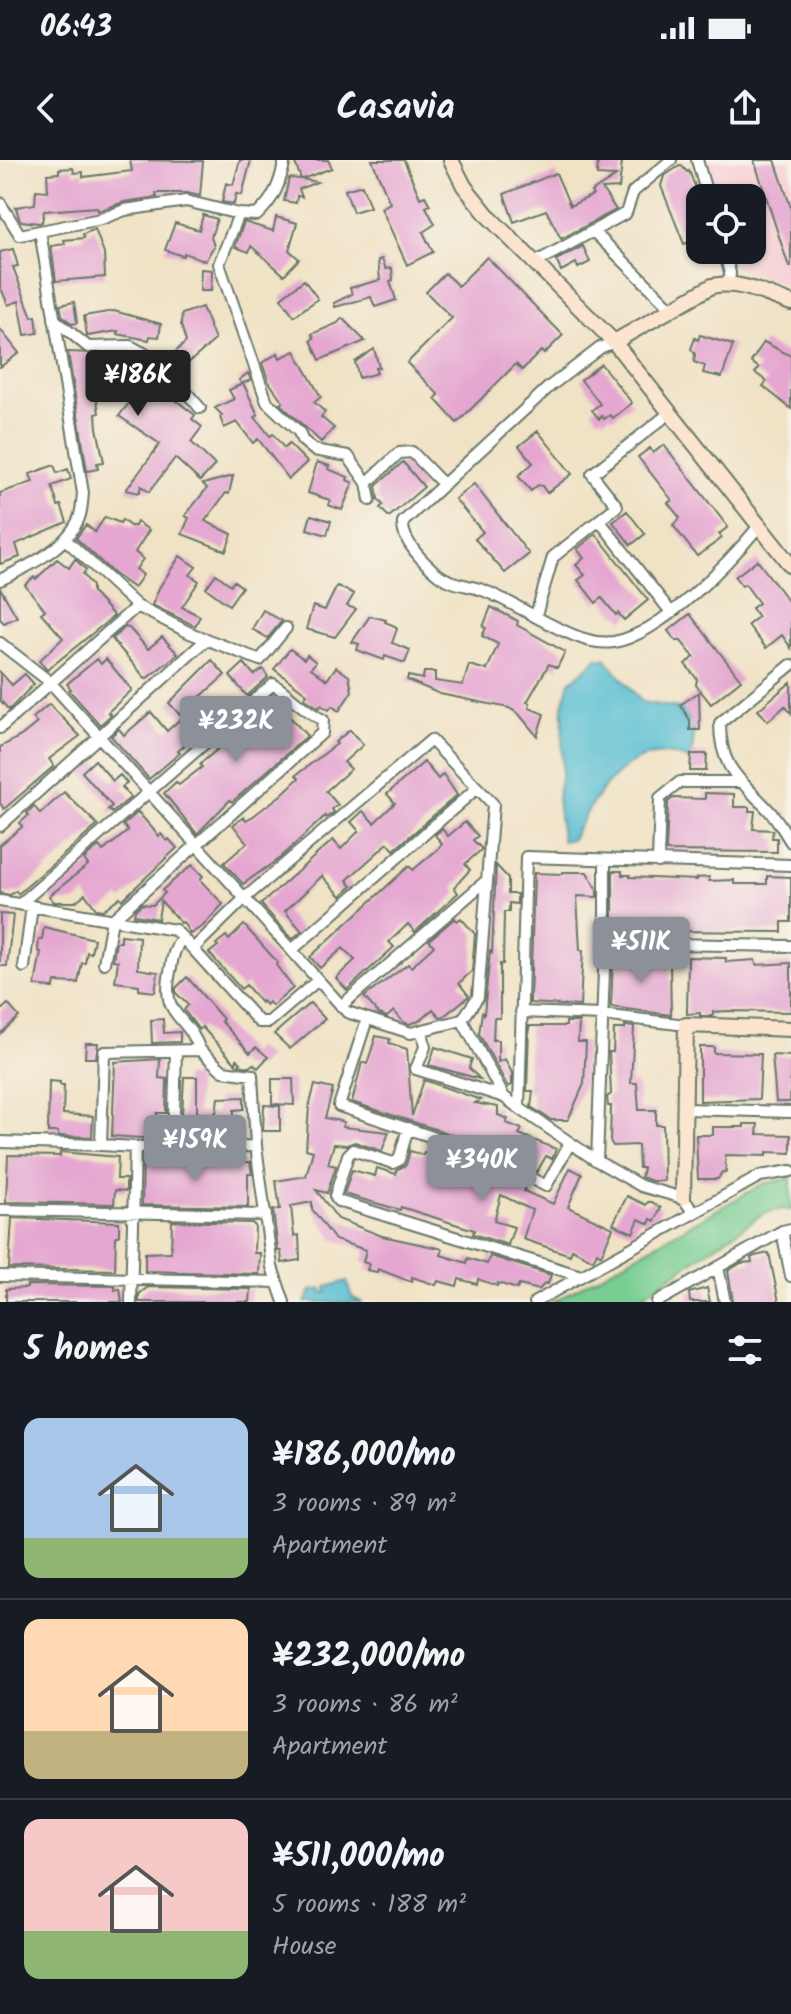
<!DOCTYPE html>
<meta charset="utf-8">
<style>
:root{--surface:#171b24;--page:#20242c;--text:#f1f3f6;--muted:#9ea1a6;--line:#363941;--accent:#8c9099}
body{margin:0;font-family:Kalam,sans-serif;background:var(--page);color:var(--text);height:100vh;display:flex;flex-direction:column;font-size:30px;white-space:nowrap}
*{box-sizing:border-box;margin:0}
p{font-size:26px;color:var(--muted)}
.icon{flex:none;width:44px;height:44px;fill:none;stroke:currentColor;stroke-width:2;stroke-linecap:round;stroke-linejoin:round}
.map{position:relative;height:1142px;overflow:hidden}
.sheet{display:flex;flex-direction:column;background:var(--surface);flex:1}
.sheet>*{flex:none}
.fabs{position:absolute;left:686px;top:24px;display:grid;gap:16px}
.fabs a{display:grid;place-items:center;width:80px;height:80px;border-radius:16px;background:var(--surface);box-shadow:0 2px 6px #0004;font-size:40px}
.price{position:absolute;translate:-50% -68px;padding:0 18px;border-radius:8px;background:var(--accent);color:#fff;font-size:26px;line-height:52px;filter:drop-shadow(0 2px 4px #0008)}
.price::after{content:'';position:absolute;left:50%;top:48px;width:24px;height:18px;margin-left:-12px;background:inherit;clip-path:polygon(0 0,100% 0,50% 100%)}
.price.current{background:#222;color:#fff}
ul{padding:0;list-style:none}
li{display:flex;align-items:center;gap:24px;height:200px;padding:0 24px}
li+li{border-top:2px solid var(--line)}
li span{display:grid;place-items:center;flex:none;width:224px;height:160px;border-radius:16px;color:#555}
li>.icon{margin-inline-start:auto}
span .icon{width:96px;height:96px;fill:#fffc;stroke-width:1}
li b{font-size:34px}
h2{display:flex;justify-content:space-between;align-items:center;height:96px;padding:0 24px;font-size:34px}
.status{display:flex;justify-content:space-between;align-items:center;height:56px;padding:0 40px;background:var(--surface);direction:ltr}
.status svg{height:22px;fill:currentColor}
header{display:flex;justify-content:space-between;align-items:center;height:104px;padding:0 24px;background:var(--surface);font-size:36px;font-weight:600}
.map>svg:first-child{display:block}
</style>
<div class="status"><b>06:43</b><svg viewBox="0 0 49 12"><path d="M0 12V9h3v3zM5 12V6h3v6zM10 12V3h3v9zM15 12V0h3v12zM26 1h20v11H26zM47 4h2v5h-2z"/></svg></div>
<header><svg class="icon" aria-label="back" viewBox="0 0 24 24"><path d="M15 5l-7 7 7 7"/></svg>Casavia<svg class="icon" aria-label="share" viewBox="0 0 24 24"><path d="M12 15V3M7 8l5-5 5 5M5 13v7h14v-7"/></svg></header>
<div class="map">
<svg width="791" height="1142" viewBox="0 0 791 1142">
<rect width="100%" height="100%" fill="#f7f3e8"/>
<filter id="ink" filterUnits="userSpaceOnUse"><feTurbulence type="fractalNoise" baseFrequency=".0125" numOctaves="2"/><feDisplacementMap in="SourceGraphic" scale="16" xChannelSelector="R" yChannelSelector="G"/><feConvolveMatrix kernelMatrix="1 2 1 2 8 2 1 2 1" color-interpolation-filters="sRGB"/></filter>
<filter id="wash" filterUnits="userSpaceOnUse"><feTurbulence type="fractalNoise" baseFrequency=".006" numOctaves="4" result="noise"/><feDisplacementMap in="SourceGraphic" scale="32" xChannelSelector="R" yChannelSelector="G"/><feGaussianBlur stdDeviation="1.8" result="paint"/><feColorMatrix in="noise" values="0 0 0 0 0 0 0 0 0 0 0 0 0 0 0 0 0 1.4 0 .05"/><feComposite in="paint" operator="in"/></filter>
<g filter="url(#wash)">
<rect width="100%" height="100%" fill="#f0e2c5"/>
<path fill="#f6cfd6" d="M702,0h89v126l-58,-20 -5,-16h24v-52h-39z"/>
<path fill="#77cd92" stroke="#4b8563" stroke-width="2" d="M791,1018v32l-8,-1 -19,4 -131,89h-80l210,-118z"/>
<path fill="#56bed3" stroke="#3a7e84" stroke-width="2" d="M598,498h7l37,44 42,7 10,19 -2,33c-6,-2 -12,-5 -18,-6 -53,-7 -81,45 -102,84l-10,2 -5,-42 5,-27 1,-67 7,-23z
M347,1121l5,16 9,5h-56l6,-11 11,-2 1,4h4l-1,-6z"/>
<g id="blocks">
<path fill="#e5a7d1" d="M130,0l73,1 -3,35 -13,-3h-31l1,4 -33,5 -26,9 -1,-4 -53,4 -2,11 -3,1 -18,-2 -2,-3 -3,-11 19,-3 1,-14 12,1 -1,-17 12,-1v-4l14,-1 1,5 9,-1v5l49,-6z
M240,0h11l-9,35 -6,-1 -2,10 -12,-2 4,-19 7,2z
M294,0h34l4,8 -30,11 15,3 -18,7 3,8 -5,-1 -1,7 -12,-2 5,-23 12,1z
M372,0h32l16,38 5,-2 5,9 -4,2 9,17 -12,8 10,20 -26,13 -26,-57 9,-5z
M598,0l24,2 -3,26 -17,1 14,21 -55,29 -15,-29 -32,12 -10,-28 52,-21 14,33 23,-11 -2,-3 25,-16 -19,-1z
M754,0h21l16,48v59h-2z
M681,5l6,7 2,-1 11,28v39l-16,6 -23,-58 3,-10z
M362,25l8,22 -17,5 -8,-22z
M203,55l14,4 -6,18 3,9 -9,15 -21,-8 -1,3 -18,-6 10,-27 24,7z
M276,57l21,6 -8,27 10,9 -15,16 -33,-29 -2,6 -14,-5 9,-25 29,9z
M95,69l9,25 1,23 -49,4 -5,-35 14,-2 -1,-4 20,-2 -1,-4z
M583,86l7,16 -12,6 -2,-5 -15,8 -5,-11z
M13,89l5,17 -5,1 19,50 4,-1 2,17 -13,2 -6,-34 -11,4 -8,-19v-34z
M487,97l76,78 -19,19 -3,-3 -19,19 -6,-6 -59,59 -22,-24 4,-4 -32,-32 45,-45 -26,-26 19,-19 13,13z
M382,99l4,10 6,-1 1,12 -3,1 6,19 -21,7 -4,-10 -36,10 -1,-4 18,-9 -2,-6 30,-8 -2,-20z
M201,109l11,1 -1,21h-11z
M304,120l14,19 -24,17 -13,-18z
M74,142l3,21 -5,1 -10,-9 -2,-10z
M202,147l13,33 -36,31 -11,-12 18,-17 -5,-17 1,-11z
M114,151l47,13 -2,13 -9,-1 -1,4 -32,-6 1,-3 -31,5 -3,-20z
M342,158l23,23 -45,19 -9,-20 3,-2 -2,-4 26,-11z
M0,169l19,24 -19,14z
M700,175l33,10 -11,32 -19,-4 2,-7 -11,-4 1,-8 -4,-5 4,-11 3,2z
M764,182l27,14v53l-28,-23 4,-5 -12,-8 4,-5 -8,-6z
M374,189l5,18 -4,1 2,5 -18,5 -4,-16z
M295,191l26,46 -7,5 11,10 -4,5 13,11 -13,14 -41,-38 3,-2 -14,-20 -7,-19 16,-10 2,5z
M68,192l51,2 -1,3 18,4 1,12 21,5 22,19 -3,4 18,14 -3,4 10,8 -11,15 24,23 -15,16 -25,-23 -26,34 -8,-6 -2,7 -13,-3 34,-46 -41,-28 24,-31 -20,-4 1,-5 -31,-1 6,38 -3,1 1,14 7,34 -7,1 1,6 -11,2z
M601,204l31,39 -19,15 -3,-3 -6,4 -2,-3 -3,3 -7,-9 8,-6 -19,-24z
M248,213l3,7 -8,3 15,32 -3,2 15,19 3,-2 11,14 5,-4 18,18 -18,17 -31,-40 -5,4 -16,-21 -13,6 -4,-11 2,-2 -7,-7 19,-9 -5,-9 13,-6 -3,-4z
M538,271l34,43 -25,19 -5,-7 -4,-1 -7,6 -13,-15 15,-13 -14,-17z
M664,285l64,82 -9,7 3,4 -25,18 -24,-31 7,-7 -12,-15 4,-3 -34,-43 12,-9 3,5z
M317,302l12,4 -1,3 20,8 -1,3 6,3 -11,27 -14,-5 2,-5 -22,-7z
M403,302l21,25 -35,30 -9,-9 3,-3 -5,-6 -2,-13z
M54,305l3,8 11,-4 3,10 -19,7 6,20 3,-1 6,17 -51,22 4,13 -20,7v-71l33,-11 -3,-8z
M233,316l-4,18 -3,-1 -21,28 27,13 -6,17 -44,-17 7,-16 -4,-2 22,-28 -4,-4z
M474,324l55,70 -24,19 -30,-34 8,-7 -28,-33z
M627,351l18,23 -14,11 -18,-23z
M311,355l20,6 -4,14 -20,-6z
M105,357l15,6 2,-3 8,6h5l2,-4 12,8 -14,22 8,7 -7,10 7,6 -9,13 -20,-14 -38,-36 10,-13 9,7z
M596,374l52,66 -24,20 -6,-7 -2,2 -14,-17 -6,5 -18,-23 7,-5 -9,-10 8,-7 -7,-9z
M180,396l16,11 -6,8 9,6 -17,26 18,9 -5,10 -43,-21 7,-17z
M57,399l12,9 6,-9 11,11 -3,4 9,12v6l22,24 -67,54 -8,-9 24,-23 -22,-25 4,-3 -20,-25 9,-8 2,2z
M757,400l34,45v43l-9,-13 -16,13 -18,-23 10,-8 -6,-9 7,-5 -14,-19 -3,2 -7,-9z
M216,414l15,11 3,-4 8,6 -13,18 -23,-17z
M337,426l17,8 -7,12 9,3 -21,28 -29,-8 7,-23 12,4z
M0,428l17,29 -13,6 -4,-4z
M491,447l27,14 -1,4 48,27 -8,16 -8,-4 -22,38 3,1 -1,5 15,6 -7,22 -18,-22 -10,-6 -69,-14 -33,-14 1,-4 15,3 1,-7h11v9l28,4 6,-20 18,5 11,-26 -16,-8 4,-8 -3,-1z
M263,450l19,11 -14,17 -16,-9z
M690,454l51,66 -30,24 -15,-19 1,-6 -12,-15 9,-7 -13,-16h-5l-8,-10z
M370,456l16,4 -1,2 10,4 2,3 -5,14 18,7 -5,13 -20,-7 -1,4 -27,-10 2,-6 -7,-2z
M125,467l4,1 19,21 14,-12 16,17 -32,25 -34,-40z
M290,489l14,10 3,-4 9,7 -5,6 16,12 9,-13 13,9 3,15 -13,20 -7,-5 -3,4 -8,-5 -2,3 -15,-10 3,-4 -33,-25z
M97,499l4,5 5,-5 26,31 -24,22 3,3 -11,10 -31,-35 2,-1 -4,-5z
M212,500l13,15 -45,40 -11,-12z
M244,503l10,12 9,-6 5,8 -21,19 -17,-20z
M0,512l12,13 13,-11 9,10 -25,26 -9,-10z
M791,522v31l-6,-7 -17,15 -10,-11z
M699,532l1,38h-10v-10l-10,-15z
M271,536l36,40 -75,66 -2,-2 -33,34 -33,-41 12,-11 3,3 23,-18 -2,-3 31,-26 -2,-2z
M49,544l31,32 -31,23 5,7 -50,43 -4,-6v-56l21,-11 16,-13 -4,-5z
M151,552l16,19 20,-18 13,14 -6,5 3,2 -19,17 2,2 -31,26 -38,-43 8,-7 5,6z
M350,570l13,15 -19,17 7,7 -25,22 12,14 -6,4 2,3 -8,6 -1,-2 -45,42 -37,26 -19,-21 23,-20 -14,-18 11,-8 2,3 6,-3 29,-22 18,-17 -3,-3 41,-31 -2,-2z
M691,594h16l-1,17h-16z
M95,600l18,21 7,-6 7,8 -5,4 9,10 -19,16 -4,-4 4,-3 -30,-34z
M424,602l14,17 5,-5 14,21 -63,55 -6,-7 -41,37 5,6 -11,10 -19,-20 -37,35 17,20 -10,8 -31,-35 72,-64 8,9 18,-18 -8,-9 12,-11 11,12 21,-20 -8,-9z
M64,632l34,33 -80,69 -2,-3 -6,4 -10,-2v-48l22,-18 -2,-4 9,-8 -2,-2 7,-7 6,8z
M705,633l29,1v13h15v4h6l-2,18 20,1 -1,8h5v14l-111,-1 2,-49 5,-4 32,1z
M138,652l21,24 2,-2 6,7 2,-2 8,9 -55,52 -2,-3 -17,13 -7,-1 -11,-15 -10,8h-21l-5,-6 39,-31 -4,-6 15,-13 4,5 25,-20 -5,-6z
M465,662l13,14 -5,4 9,9 -17,15 5,6 -16,17 4,6 -43,39 -7,-8 -19,18 5,5 -47,43 -11,-12 19,-18 -12,-12 -23,20 -10,-11 99,-91 4,4 25,-21 4,-5 -7,-9 7,-6 6,7z
M192,705l11,11 -3,4 23,24 -20,22 -13,8 -7,-12 -2,1 -20,-22 -3,18 -24,-4 1,-5 7,-6 11,1 12,-12 -3,-3z
M496,705l12,13v16h9v10l-8,-1v9h-5l-1,52h-3v54h-6l-1,22h5v22l7,-3 7,14v12l-4,2 -29,-53 3,-22 2,2 6,-63 2,2z
M613,711h9v4h8v2l67,3v-2l12,-1v4l25,-1v4h33v-8l24,1v45h-9v10l-115,-1 -30,1v3h-11v-4h-13z
M563,712h24l10,18v7l-20,-1 3,54h3l-3,56 -50,-3 4,-130 29,1z
M0,754l13,1 -6,51h-7z
M455,758l2,3 4,-3 14,16 -3,37 -13,12 10,13 -25,20 -4,1 -7,-8 -14,12 -10,3 -6,-2 -9,-11 -7,6 -8,-3 -15,-17 44,-33 3,3 23,-21 -5,-6z
M244,765l34,38 -2,2 17,23 -21,18 -3,-4 -3,3 -4,-4 -1,2 -15,-18 -5,4 -32,-36 9,-7 -2,-2 10,-8 3,4z
M44,767l50,12 -3,14 -4,-1 -2,11h-3l-4,20 -23,-1 -1,6 -19,-3 6,-33 -3,-1 1,-12h3z
M121,775l18,2 -1,32 20,3 -3,20 -16,-2v-5l-24,-3 3,-21 -5,-1 3,-18h5z
M613,795l29,1v6l28,1 1,52 -60,-8z
M688,797l38,1v4l29,-2 1,5 35,-2v49l-64,-1 -14,1v4h-13v-3l-13,1z
M187,817l36,42 -2,2 29,32 6,-6 12,10 -10,11 -5,-4 -4,3 -10,-2 2,-2 -4,-4 -1,5 -34,-37 -3,3 -15,-20 4,-5 -12,-12v-5z
M310,843l15,16 -35,30 -16,-15z
M8,844l11,13 -19,17v-23z
M163,859l1,14 16,-1v10l-28,1 -1,-23z
M566,862h13l-1,20h8l-2,42 -16,36h-17l-20,-13 2,-16h-6l2,-65h37z
M625,866l9,1 -3,56h6l2,27h17v15h7l1,56h-12l-11,-4 2,-9h-4l-1,-23 -25,1 -3,-5 1,-35h-3l-1,-9 4,-3 -2,-42h4l1,-23h11z
M376,876l14,3 -1,4 18,6 5,67 12,-36 57,20 -6,3 23,4v8l10,4 -2,4 16,6 -3,5 37,15 -4,10 -6,-3 -9,16 -50,-26 -135,-44 10,-40 5,2z
M86,883h12l-2,15h-11z
M435,887l37,12 -3,9 11,11 -51,-14z
M700,887h14v6l47,1 -2,45 -59,2z
M772,895l19,1 -1,46h-14z
M160,899l-1,19 8,1 -1,34h-9l-1,26 -44,-3 3,-74z
M184,917h13v36h19l2,-15 26,-1v12l-10,1 -1,20h-34v7l-18,-1z
M272,919h21l1,26 -22,-1z
M49,921l11,1v3h4l-1,29 30,2 -1,21 -34,-1v-4h-10z
M315,925l18,4 -8,29 19,4 -2,5 47,5 -7,19 -27,-9 -8,3 -13,-1 -6,20 8,2 -9,27 -11,-3 22,29 44,17 61,13 -2,6 26,8 1,-5 19,6 3,-8 61,19 -3,9 -3,-1 -6,7 -20,-5 -2,4 -19,-6 -1,3 -19,-7 -1,5 -18,-5 -2,7 -19,-5 -2,4 -24,-8 -1,5 -33,-13 -1,3 -10,-2 2,-6 -6,-2 3,-12 -31,-10 -23,-31v-7l-21,4 3,30 5,-1 1,25 -18,3 -1,-12h-3l-5,-41 7,-1 -4,-28 30,-5 7,-25 -7,-2 3,-42z
M264,945l16,1v25h-17z
M744,964h14l-1,10 34,1v18l-24,-1v4l-42,-1 1,17h-4l-4,7h-20l-2,-44h17v-8h31z
M410,991l13,4 1,-3 56,20 9,1 3,-6 35,18 -3,6 29,13 17,-36 12,6 -14,33 45,21 -12,27 -4,-3 -4,8 -21,-11 -2,6 -47,-16 9,-29 -31,-15 -7,26 20,6 -6,18 -35,-11 1,-4 -73,-23 -1,3 -56,-16 8,-24 23,6 2,-8 19,6 1,-4 9,-5z
M60,992l58,5 -1,22h9v12l-11,-1 -1,14 -108,-2 2,-47 52,1z
M143,998l69,1v3h38l2,12h-4v33l-106,-2z
M627,1036l19,9 2,-3h4l9,6 -6,13 -4,-2 -2,5 -10,-5 -6,14 -20,-9z
M12,1058l107,4v14h-3l-1,34 -106,-2z
M172,1061l80,2 3,3 -1,27h6l-1,21 -114,-3v-18l26,-1z
M769,1093l10,49h-46l-5,-31 13,-8 11,-1 -1,-4 4,-2z
M27,1125l88,1v4l5,-1 2,13h-116v-13l21,-1z
M148,1127l103,2 -1,13h-111v-8z
M707,1128l3,14h-20l-1,-9z"/>
</g>
</g>
<g filter="url(#ink)">
<use href="#blocks" fill-opacity="0" stroke="#687767" stroke-width="2"/>
<g fill="none" stroke-linecap="round" stroke-linejoin="round">
<defs>
<path id="street" d="M285,0c-5,23 -10,38 -28,55l-18,-1 -20,50 48,138 32,30 3,8 12,10 34,6 19,27
M697,0l11,38
M0,43l20,32 20,-4
M593,71l78,77
M724,90l6,23 -1,11
M536,104l4,-4 86,-47 7,-21 38,-32
M54,159l34,28 42,-1 29,15 41,47
M614,182l-14,6 -51,39 -146,135c-2,19 22,42 36,53 13,10 31,10 46,16 34,14 65,37 99,48 9,3 21,4 30,3 48,-8 116,-81 146,-117
M370,340l-3,-17 32,-30 13,-1 31,32
M599,360l71,91
M65,379l72,67 53,27 70,27 26,-32
M0,420c27,-13 67,-32 79,-62 3,-7 3,-17 4,-25l-43,-262 61,-12 24,-9 61,-9 53,13
M536,455l17,-58 64,-51 -25,-32 79,-62
M0,483l50,39 297,330 64,21 51,-13 42,77 15,11
M791,505l-71,58c0,50 24,58 53,92 7,8 12,18 18,27
M0,568l137,-122
M0,666l207,-187
M658,702l2,-64 20,-16h60
M0,741l175,29 18,19
M20,744l253,-220c17,11 32,27 50,36l-1,13 -210,187 -8,43
M182,778c-7,9 -9,17 -11,29 -12,52 15,44 29,83
M605,783l186,3
M292,790l185,-162
M24,807l8,-61
M318,820l-49,42h-10l-66,-73 53,-52 185,-157 62,64 -15,193 -16,23
M341,846l146,-126
M521,852l81,3 84,10
M367,859l-28,87 145,48 62,32 24,-43
M422,870l3,17 -9,22 88,28
M686,949l105,3
M408,968l-9,32 -6,3 -40,-13 -5,5 -13,41 3,5 243,75
M0,982l101,3
M173,986l3,-95
M135,987l121,-1
M597,1001l8,-218v-82
M0,1050l266,5
M694,1053l66,-37 31,-5
M782,1071l9,45
M718,1107l7,35
M0,1116l277,6
M131,1142l4,-155 -34,-2 3,-93 96,-2 23,21 29,4 4,71 16,121 12,35
M535,1142l159,-89 -11,-15 -42,-12 -44,-25 -78,-53 7,-251 265,8
M657,1142l125,-71 9,-2"/>
<path id="secondary" d="M451,0l13,26 25,31 125,125 177,224
M614,182l98,-56c27,-6 53,8 79,17
M683,1038l3,-173 105,4"/>
</defs>
<use href="#street" stroke="#687767" stroke-width="14"/>
<use href="#secondary" stroke="#687767" stroke-width="18"/>
<use href="#street" stroke="#fff" stroke-width="10"/>
<use href="#secondary" stroke="#fbe5cf" stroke-width="14"/>
</g>
</g>
</svg>
<div class="fabs">
<a><svg class="icon" aria-label="locate" viewBox="0 0 24 24"><circle cx="12" cy="12" r="6"/><path d="M12 2v4M12 18v4M2 12h4M18 12h4"/></svg></a>
</div>
<b class="price current" style="left:138px;top:258px">¥186K</b>
<b class="price" style="left:236px;top:604px">¥232K</b>
<b class="price" style="left:641px;top:825px">¥511K</b>
<b class="price" style="left:195px;top:1023px">¥159K</b>
<b class="price" style="left:482px;top:1043px">¥340K</b>
</div>
<section class="sheet">
<h2>5 homes<svg class="icon" aria-label="filters" viewBox="0 0 24 24"><path d="M4 7h16M4 17h16"/><circle cx="9" cy="7" r="2"/><circle cx="15" cy="17" r="2"/></svg></h2>
<ul>
<li><span style="background:linear-gradient(#a9c7e8 75%,#8fb573 0)"><svg class="icon" aria-label="home" viewBox="0 0 24 24"><path d="M3 11l9-7 9 7M6 9v11h12V9"/></svg></span><div><b>¥186,000/mo</b><p>3 rooms · 89 m²</p><p>Apartment</p></div></li>
<li><span style="background:linear-gradient(#ffd9b3 70%,#c2b280 0)"><svg class="icon" aria-label="home" viewBox="0 0 24 24"><path d="M3 11l9-7 9 7M6 9v11h12V9"/></svg></span><div><b>¥232,000/mo</b><p>3 rooms · 86 m²</p><p>Apartment</p></div></li>
<li><span style="background:linear-gradient(#f6c9c9 70%,#8fb573 0)"><svg class="icon" aria-label="home" viewBox="0 0 24 24"><path d="M3 11l9-7 9 7M6 9v11h12V9"/></svg></span><div><b>¥511,000/mo</b><p>5 rooms · 188 m²</p><p>House</p></div></li>
</ul>
</section>
